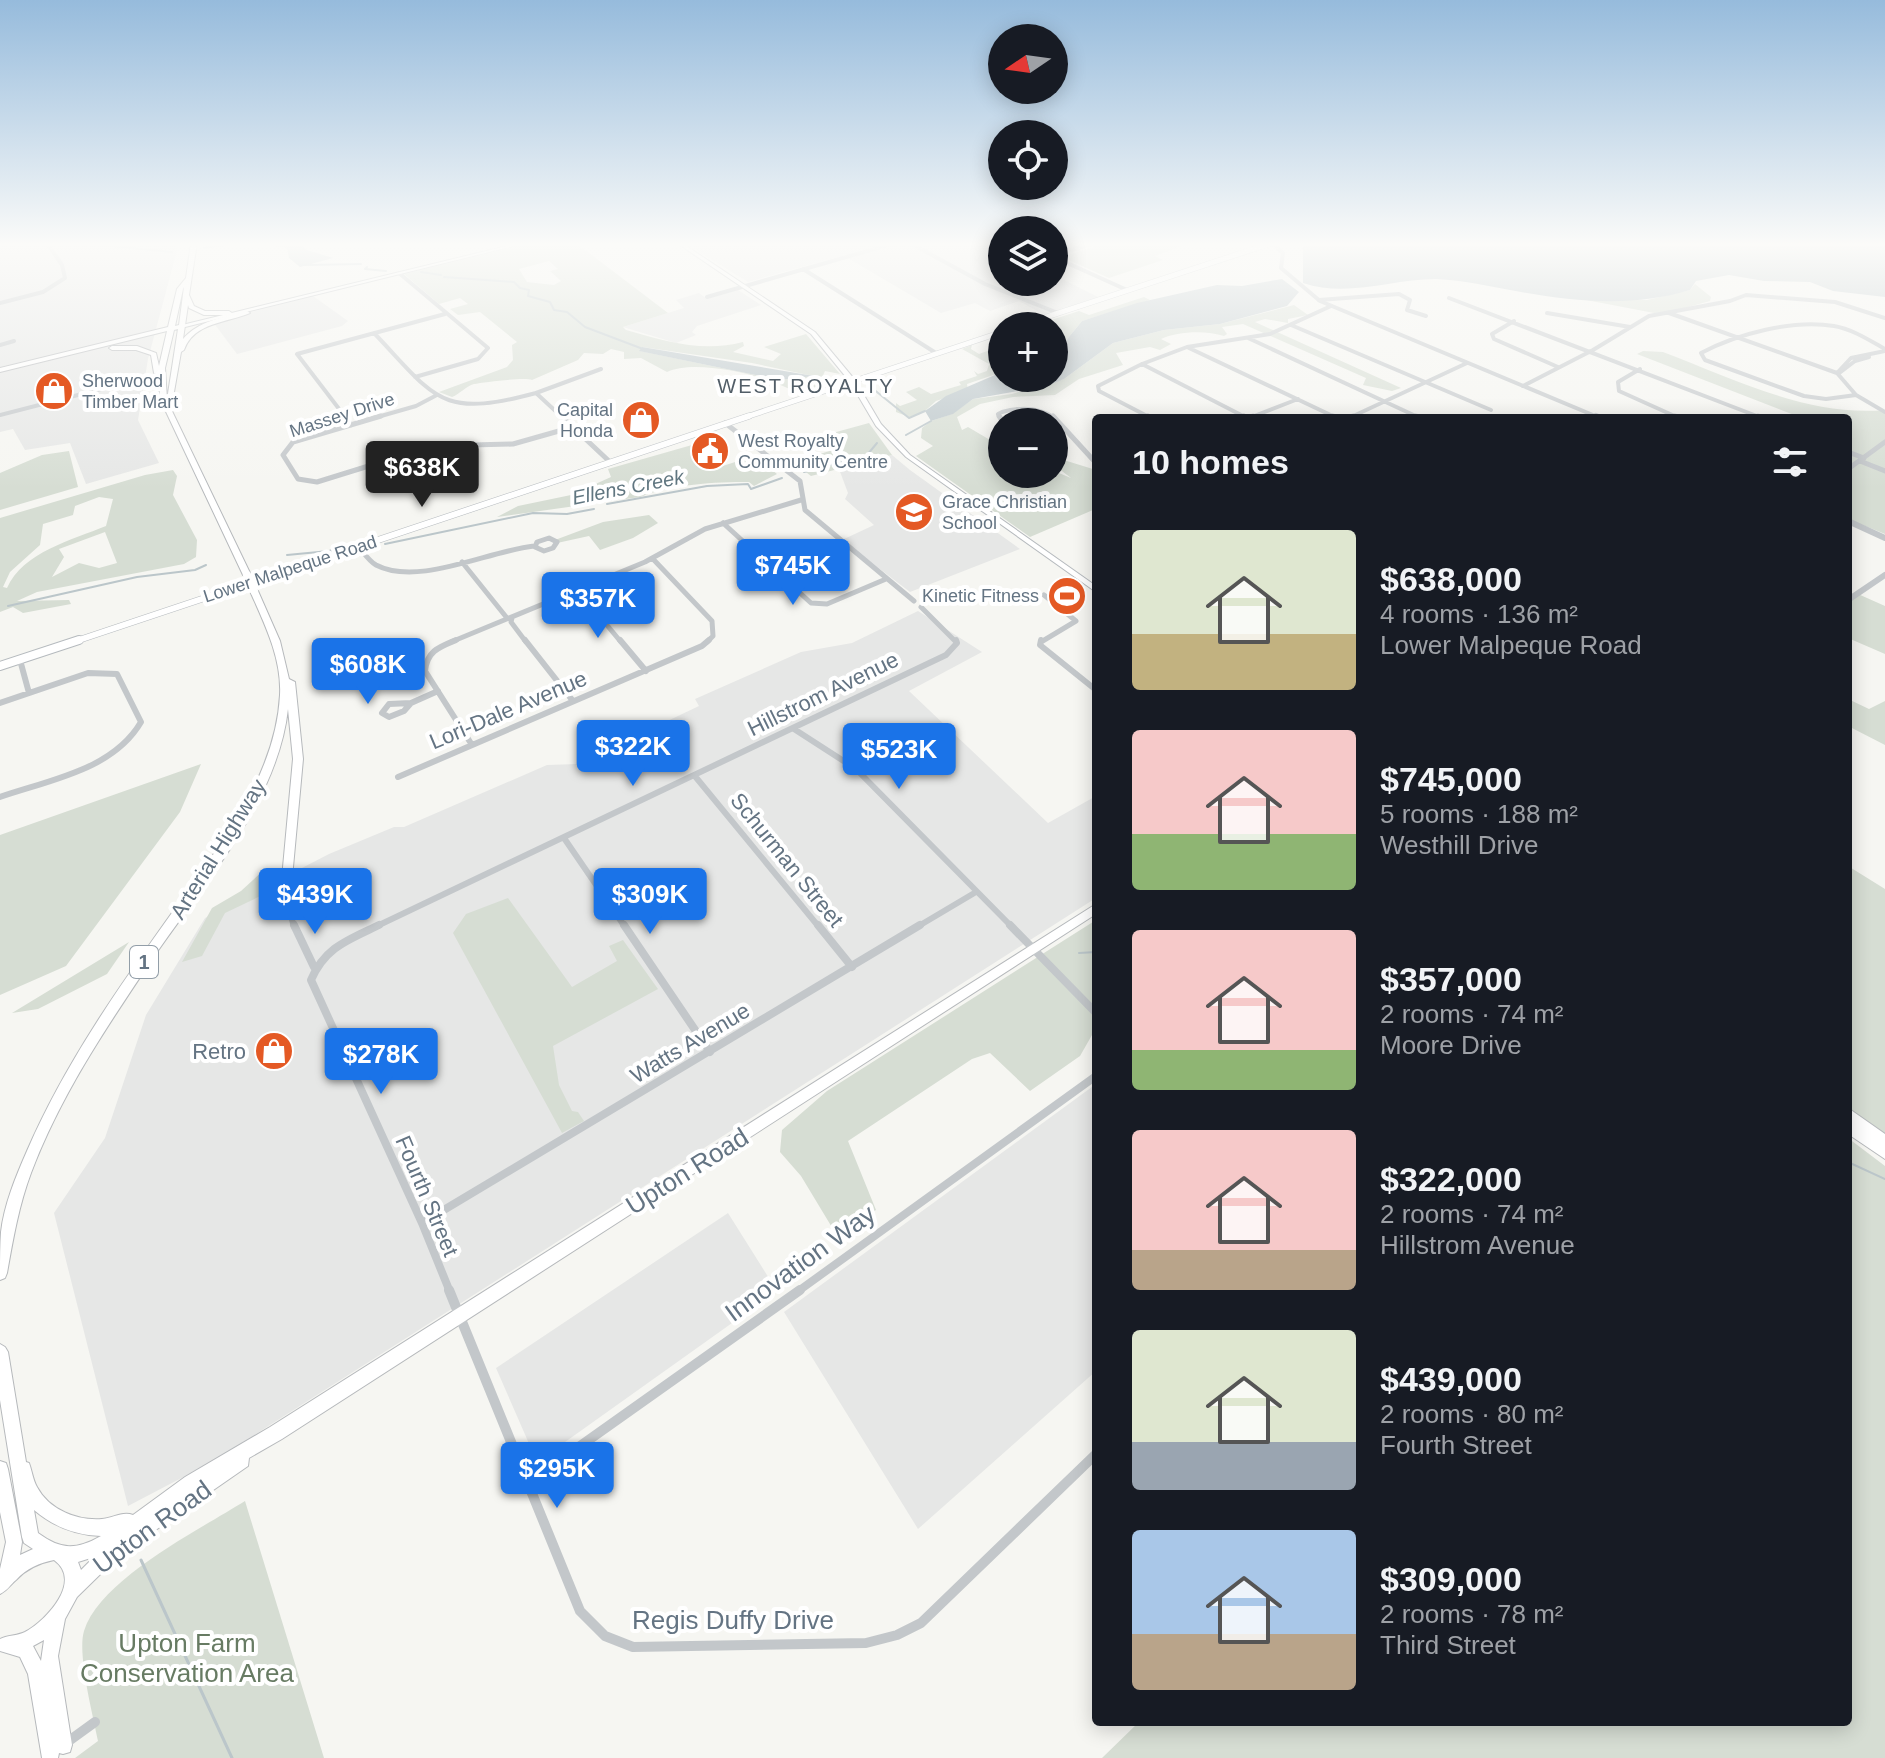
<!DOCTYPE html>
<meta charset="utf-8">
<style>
:root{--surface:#171b24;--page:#20242c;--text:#f1f3f6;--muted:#9ea1a6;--accent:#1a73e8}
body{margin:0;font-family:Helvetica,sans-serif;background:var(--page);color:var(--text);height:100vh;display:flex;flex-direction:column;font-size:30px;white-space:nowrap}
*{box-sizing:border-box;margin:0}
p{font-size:26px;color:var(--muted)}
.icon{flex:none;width:44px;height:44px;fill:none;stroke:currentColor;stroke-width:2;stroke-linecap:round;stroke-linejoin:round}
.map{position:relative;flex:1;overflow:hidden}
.sheet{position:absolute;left:1092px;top:414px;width:760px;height:1312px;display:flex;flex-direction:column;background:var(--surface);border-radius:8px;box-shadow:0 4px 20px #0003}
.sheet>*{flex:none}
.needle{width:52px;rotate:257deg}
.tools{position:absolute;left:988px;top:24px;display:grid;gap:16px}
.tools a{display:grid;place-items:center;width:80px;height:80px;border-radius:50%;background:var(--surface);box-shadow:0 4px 20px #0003;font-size:40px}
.price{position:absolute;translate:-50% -68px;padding:0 18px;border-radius:8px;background:var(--accent);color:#fff;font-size:26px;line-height:52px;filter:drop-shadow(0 2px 4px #0008)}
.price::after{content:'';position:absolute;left:50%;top:48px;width:24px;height:18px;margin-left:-12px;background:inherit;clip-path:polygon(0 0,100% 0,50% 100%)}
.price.current{background:#222;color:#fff}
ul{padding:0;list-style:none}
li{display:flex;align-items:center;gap:24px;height:200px;padding:0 40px}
li span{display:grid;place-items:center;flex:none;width:224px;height:160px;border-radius:8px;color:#555}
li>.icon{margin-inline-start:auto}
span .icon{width:96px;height:96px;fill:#fffc;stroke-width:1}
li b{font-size:34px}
h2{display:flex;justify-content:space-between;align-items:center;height:96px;padding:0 40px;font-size:34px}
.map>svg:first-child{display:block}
</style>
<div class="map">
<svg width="1885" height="1758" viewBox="0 0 1885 1758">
<rect width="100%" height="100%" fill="#f6f6f2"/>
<path fill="#e6e7e6" d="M0,243h179l-31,116 -10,61 21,43 -73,21 -16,-41 -45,7 -12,-21 -13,3z
M685,243h203l-140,39z
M898,243h89l15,7v32h52v-7l44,22 -53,18 -26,-14 -29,10 -15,-8 -34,10 -95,-56z
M738,290l23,15 -64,21 -5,6 4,3 -20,8 -53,-16 61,-19 -8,-8 23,-7 8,6z
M313,296l35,25 -6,5 -105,28 -24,-32z
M892,455l18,15 110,79 -110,43 -68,-52 32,-15 -29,-26 3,-6 -9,-24z
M918,611l64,41 -73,39 139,132 48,-27v102l-884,564 -84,44 -74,-293 51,-75 41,-123 59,-97 124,-64 65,-27h10l143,-62 30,-1 122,-58 -4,-7 106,-47 51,-9z
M1096,1084v287l-178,158 -134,-217z
M728,1213l49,78 -240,171 -41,-94z"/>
<path fill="#d6ddd3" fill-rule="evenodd" d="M531,243h45l92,70 -45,14 3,3c40,11 76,23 117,12l1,4 -11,6 40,9 8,-7 -17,-7 42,-13 34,40 -15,-3 -4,9 10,2 -33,12c-27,-18 -102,-36 -131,-22l-26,-14 -17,1v-7l-13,-3 -8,5 -19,-1 -6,7 -46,20c-7,-3 -48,2 -58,4 -8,2 -14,10 -22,13l-13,-5 68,-25 6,-7 -1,-15 5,-3 -37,-30 -22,3 -8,-6 18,-5 -8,-6 -21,6 -35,-30zM549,261l9,8 -8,2 11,10 -7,4 -27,-3 -8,-13zM642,347l110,16 61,13 -33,4 -140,-29z
M1106,243h84l-35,13 8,4 -54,18 -47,-21z
M1695,284l16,13 -1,4 -40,11 -16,1 -73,-14 66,1 43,-10z
M1144,297l6,3 -68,21 -18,22 -10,5v-22h-21l46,-15 10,4z
M1294,305l14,10 -20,4v4l-23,-4 -10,3 146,66 -9,3 -29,-6 3,-7 -123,-54 -21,3 5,7 -3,2c-17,-6 -47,-5 -63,3l10,5 -11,6 -10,-3 -34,6 7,12 -44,14 -24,16 -42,2 -33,7 -23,13 5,13 6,-3 34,20v27h52v-3l17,7 -17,-13v-8l42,13v38l-4,-2 1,4 -63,27 -114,-81 17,-10 -12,-8 1,-10 9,-7 21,-7 21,-15 39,-5 52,-15 49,-36 51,-13 56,-6z
M972,345l-1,4 8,5 11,-4 12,6v16l-35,12 1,6 -32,11 -11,10 -16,6 -13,-5v-9l4,3 17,-6 -11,-8 13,-5 12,7 30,-9 -2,-3 18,-6 -3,-5 4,3 9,-3 2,-7 -27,-15z
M1643,351l20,1c71,27 145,65 222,58v124l-37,-15v-101h-46l-165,-64z
M869,423l23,32 -81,21 -18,-14 50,-15 -14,-13z
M692,445l4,4 -6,2 20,19 44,-14 23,18 -23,12 -5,-4c-35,0 -76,2 -109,15l-143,20 21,-11 53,-11 40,-18 -3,-8z
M69,451l9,36 -78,23v-37l42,-18z
M173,470l4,6 -4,19 24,45 -1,17 -12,7 -147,28 -20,9 52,-1 2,4 -48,9 -10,-6 -13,5v-94l145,-43zM99,497l14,2 -7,27c-34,14 -83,26 -99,62l-4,-1 7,-15 30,-27 3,-21 30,-9 2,-9zM105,532l12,31 -18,5 -20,-5 -27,14 12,-20 -5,-8z
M649,515l9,8 -25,15 -33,12 -11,-14 -32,7 -2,-3 48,-18z
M1858,594l27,12v48l-37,-16v-35z
M1848,699l21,10 16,-8v44l-37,-19z
M201,764l-21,48 -114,154 -66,29v-160z
M1848,866l37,23v248l-37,-27z
M265,869l8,21 -48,23 -23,43 -20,6 30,-54 29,-17z
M508,898l64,89 45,-26 -8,-15 14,-6 35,49 -105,57 6,39 13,26 6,1 6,9 -22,12 -109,-200 13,-19z
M1096,920v108l-16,28 -50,35 -40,-38 -18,6 -124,82 28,69 -40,24 -35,-58 -21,-24 2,-22 45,-39z
M129,942l-22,32 -69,35 -26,4z
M1848,1138l37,28v592h-783l37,-36h709z
M245,1501l79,257h-249l23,-17c-5,-26 -21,-87 -14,-110 16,-52 115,-101 161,-130z"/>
<path fill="#bbc6ca" d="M258,243h42l7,7 26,8 -33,9 -11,-9 -2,-10z
M1306,243h579v54l-52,-6 -23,-9 -46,-1 -35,-6 -33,6 -6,9c-55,17 -113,12 -169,2 -29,-5 -57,-12 -85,-13 -45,0 -88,19 -133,4v-37z
M1282,279l17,13 -12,14 -67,18 -56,6 -51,13 -49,36 -17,7 -74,13 -20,15 -19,6 -3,1 -6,-10 21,-15 56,-24v6h52v-30l10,-5 18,-22 55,-18 80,-18 25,1z
M642,347l172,29 -34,4 -141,-29z"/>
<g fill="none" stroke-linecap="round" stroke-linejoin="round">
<path stroke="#bbc6ca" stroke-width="2" d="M80,243l92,9
M204,248l34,-5
M305,265l56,-1
M367,267l-2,2 21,2
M421,272l20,3
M444,277l70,5 6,6 9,2 -1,6 22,6 4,8 13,2 18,15 58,22
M811,376l22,5
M872,388l37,30 16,-7
M906,435l25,-14
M804,472l63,-17 10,-12
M607,504l100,-18 41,-2 3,5 31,-11
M385,544l148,-31 34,1 27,-5
M287,555l42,-4 29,-8
M8,606l129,-29 58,-7 11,-5
M1079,953l17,-1
M1848,1162l37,17"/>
<path stroke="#bbc6ca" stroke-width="3" d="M141,1560l91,198"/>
<defs>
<path id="secondary-far2" d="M1019,326l253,-83
M743,418l259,-86"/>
<path id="secondary-far1" d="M73,642l676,-226"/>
<path id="secondary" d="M0,666l79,-26"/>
<path id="primary" d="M519,243h7l-345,85 -3,-2z
M677,243h5l133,89 40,48 26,44 29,31 186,131v6l-190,-135 -30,-31 -26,-44 -39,-48z"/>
<path id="trunk" d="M191,243h6l-8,52 5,11 11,5h24l3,2 -3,2h-25l-15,-7 -1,-3 -5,34c15,-18 41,-22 64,-28l3,2c-23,10 -56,9 -66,37l-3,2 -10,57 80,166 -4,3 -4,-3 -83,-176 -1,-24 -5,-2 -3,-18 -15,-5h-24l-3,-2 3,-2h25l19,7 3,13 8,-35 -167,41v-4l168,-41 9,-38 9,-11zM184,287l-5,38 -4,1 8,-37zM178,329l-11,71 -2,-32 9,-38z
M254,588l4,3 22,50 9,38 6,3 8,77 -11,119 5,38 -2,3h-8l-2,-3 -3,-38 11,-119 -5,-50c-10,90 -81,171 -131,243 -47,70 -96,141 -126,221 -12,32 -18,66 -24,100l-2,5 -5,2c0,-16 0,-33 1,-48 3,-27 15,-56 26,-81 41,-95 102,-178 162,-262 41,-58 87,-120 91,-194 2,-37 -16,-72 -30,-104z
M1096,904v10l-814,525 -33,19 -1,8 -127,88 -44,43 -12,22 -7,37 14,89 -2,7 -7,2 -4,-1 -1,5h-16l-14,-84 -8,-17 -20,-6v-12c8,-4 17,-3 25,-7 22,-12 58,-51 29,-72 -15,3 -27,8 -38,20 -6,5 -8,10 -16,14v-25l6,-27 -6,-30v-51l6,2 2,6 14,73 -2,13 13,-6 -9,-6 -2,-6 -22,-137v-56l5,3 3,5 18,110 3,1c3,8 4,17 8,24 12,23 41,34 65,32 11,-1 21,-8 31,-4l52,-38 85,-50zM34,1510c20,17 41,25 67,26 -25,14 -40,14 -63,-3zM94,1557l-13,13 -3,-8zM44,1640l-3,21 -8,-15z
M1848,1108l37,26v25l-37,-25z"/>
</defs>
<use href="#secondary-far2" stroke="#b5babe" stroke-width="6"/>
<use href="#secondary-far1" stroke="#b5babe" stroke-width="7"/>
<use href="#secondary" stroke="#b5babe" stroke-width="10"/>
<use href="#primary" stroke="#b6babe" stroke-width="2"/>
<use href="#trunk" stroke="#b6b9bc" stroke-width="2"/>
<path stroke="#c3c7ca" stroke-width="4" d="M910,243l75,41 73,29
M1054,255l40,-12
M1054,257l73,33
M803,269l133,84
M399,273l89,75 -10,11 -63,18
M707,297l188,-54
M1449,298l313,120
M1319,300l80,-6 11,6 -3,10 19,6
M0,303l43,-11 22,-14 -3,-13 -15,-22
M1547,313l83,14
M1669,313l168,60
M1514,321l-22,13 2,5 64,28
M1291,325l200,85
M374,333c62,65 65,86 162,60l27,25
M1248,338l172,80
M0,345l14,-4
M1189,348l148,70
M1142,364l105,54
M1640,369l-22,13 1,9 60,27
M1837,373l19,22 29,17
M1837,373l14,-15 34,-7
M1838,374l17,-13 14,-4
M1523,386l70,-36 56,-34 81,-15 16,-6 89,7 50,16
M536,393l65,-24
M1856,395l-30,4 -22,-3 -99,-36 -4,-7c36,-19 92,-34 133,-27 18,3 35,14 51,23
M1017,409l3,9
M0,415l109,-28
M346,418l-49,-64 148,-40
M374,418l42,-12 19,-10
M1001,418l-3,-4 4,-2c18,-5 37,-5 53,6
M1151,418l-52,-27 -1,-5 44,-22 45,-17 83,-13 61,-28
M1249,418l49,-19
M1349,418l118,-55"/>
<path stroke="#c3c7ca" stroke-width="5" d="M344,416l7,9
M381,416l-88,26 -10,13 15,24 19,3 116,-36 80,-2 60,-17
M561,416l49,46
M999,416l4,6
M1053,416l43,47
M1148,416l3,2
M1244,416l3,2
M1333,416l4,2
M1416,416l4,2
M1675,416l4,2
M1758,416l4,2
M1249,418l4,-2
M1349,418l4,-2
M1012,422l8,-2 -1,-4
M725,423l75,58 5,29 109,91
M1848,452l16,6
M1860,461l25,10
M446,466l15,-22
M450,466l3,3 -5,5 -14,-1 6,-6z
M1848,469l37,-27
M723,523l88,80 16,1 59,-25
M549,538l8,4 -4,6 -9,3 -9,-4 2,-5z
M359,547c5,6 10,14 17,18 42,22 112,-14 158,-19
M653,559l59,62 1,15 -6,6
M462,562l45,56
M576,588l45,54
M921,607l35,35
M512,618l-1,4 15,20
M451,642l194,-80 60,-33 96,-29
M1041,642l35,-21 -32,-26"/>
<path stroke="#c3c7ca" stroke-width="6" d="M456,640c-17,7 -29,11 -31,31l47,74
M525,640l48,61
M620,640l26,31
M1041,640l-1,5 56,45
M20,660l9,33
M0,703l88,-30 29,1 24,48c-28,48 -92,58 -141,75
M411,703l-7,8 -15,6 -7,-4 7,-9z
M411,703l27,-12
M794,729l62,40 156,158
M694,775l125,152
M398,777l304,-131 7,-6
M564,838l61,89
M291,916l3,11
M375,927l571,-272 11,-12 -1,-3
M917,927l59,-35"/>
<path stroke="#c3c7ca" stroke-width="8" d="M294,925l20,42
M379,925c-31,15 -54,22 -68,55l111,243 28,69
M624,925l86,127
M818,925l34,42
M1010,925l86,88
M422,1223l498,-298
M797,1292l299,-216"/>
<path stroke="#c3c7ca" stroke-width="10" d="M449,1290l131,321 25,25 28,11 233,-4 31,-8 24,-12 175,-169
M528,1483l272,-193
M66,1743l29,-21"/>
<path stroke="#c3c7ca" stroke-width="4" d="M1272,243l11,10 -2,15 39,33 280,117"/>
<path stroke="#c3c7ca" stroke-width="6" d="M1596,416l4,2
M1848,521l37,17
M1848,600l37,-25"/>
<use href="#secondary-far2" stroke="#fff" stroke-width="5"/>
<use href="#secondary-far1" stroke="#fff" stroke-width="6"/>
<use href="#secondary" stroke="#fff" stroke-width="8"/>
<use href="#primary" fill="#fff" fill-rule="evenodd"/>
<use href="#trunk" fill="#fff" fill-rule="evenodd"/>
<defs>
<path id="trunk-bridge" d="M247,575l7,16"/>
</defs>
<use href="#trunk-bridge" stroke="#b6b9bc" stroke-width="9" stroke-linecap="butt"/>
<use href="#trunk-bridge" stroke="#fff" stroke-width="8"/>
</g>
<linearGradient id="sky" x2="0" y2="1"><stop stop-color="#96bbdc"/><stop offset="0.5" stop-color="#fbfbf9"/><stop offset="1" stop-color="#fbfbf9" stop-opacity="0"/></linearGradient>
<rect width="1885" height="489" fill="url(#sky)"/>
<defs>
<symbol id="shop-disc" viewBox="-11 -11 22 22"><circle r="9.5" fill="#e45924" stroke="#fff"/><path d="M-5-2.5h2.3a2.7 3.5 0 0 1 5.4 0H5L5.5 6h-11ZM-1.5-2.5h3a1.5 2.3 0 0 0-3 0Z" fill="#fff"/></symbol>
<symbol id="civic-disc" viewBox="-11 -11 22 22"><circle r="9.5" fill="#e45924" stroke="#fff"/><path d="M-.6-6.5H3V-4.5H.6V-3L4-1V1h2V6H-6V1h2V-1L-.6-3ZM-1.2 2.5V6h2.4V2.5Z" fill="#fff"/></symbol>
<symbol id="school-disc" viewBox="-11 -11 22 22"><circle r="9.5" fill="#e45924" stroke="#fff"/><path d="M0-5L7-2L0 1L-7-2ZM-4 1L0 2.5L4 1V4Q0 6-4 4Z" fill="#fff"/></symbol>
<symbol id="stadium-disc" viewBox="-11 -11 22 22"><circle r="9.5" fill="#e45924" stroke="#fff"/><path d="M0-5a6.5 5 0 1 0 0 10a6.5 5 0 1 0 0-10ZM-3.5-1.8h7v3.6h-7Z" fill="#fff"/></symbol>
</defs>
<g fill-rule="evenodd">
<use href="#shop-disc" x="32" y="369" width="44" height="44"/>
<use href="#shop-disc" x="619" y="398" width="44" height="44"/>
<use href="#civic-disc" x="688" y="429" width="44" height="44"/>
<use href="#school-disc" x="892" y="490" width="44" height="44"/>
<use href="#stadium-disc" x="1045" y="574" width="44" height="44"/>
<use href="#shop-disc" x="252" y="1029" width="44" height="44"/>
</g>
<g text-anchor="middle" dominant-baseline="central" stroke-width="8" stroke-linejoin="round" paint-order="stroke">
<g font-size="18" fill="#647483" stroke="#fff" text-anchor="start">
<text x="82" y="381">Sherwood<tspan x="82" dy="21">Timber Mart</tspan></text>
<text x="613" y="410" text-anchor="end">Capital<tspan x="613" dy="21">Honda</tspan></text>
<text x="738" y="441">West Royalty<tspan x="738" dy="21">Community Centre</tspan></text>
<text x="942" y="502">Grace Christian<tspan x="942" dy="21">School</tspan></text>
<text x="1039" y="596" text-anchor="end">Kinetic Fitness</text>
</g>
<g font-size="18" fill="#647483" stroke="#fff">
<text transform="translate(342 415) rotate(-18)">Massey Drive</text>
<text transform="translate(290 569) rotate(-18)">Lower Malpeque Road</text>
</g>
<g font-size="20" letter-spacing="2" fill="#525e68" stroke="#fff">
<text x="806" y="386">WEST ROYALTY</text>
</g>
<g font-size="20" font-style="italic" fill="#607680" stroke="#fff">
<text transform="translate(628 487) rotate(-11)">Ellens Creek</text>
</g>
<rect fill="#fff" stroke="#929ea8" stroke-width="2" x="130" y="946" width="28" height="32" rx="6"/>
<g font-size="20" font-weight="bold" fill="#647483">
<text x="144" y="962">1</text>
</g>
<g font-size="22" fill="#647483" stroke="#fff">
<text transform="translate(823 694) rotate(-26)">Hillstrom Avenue</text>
<text transform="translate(508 710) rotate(-23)">Lori-Dale Avenue</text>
<text transform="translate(218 849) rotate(-58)">Arterial Highway</text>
<text transform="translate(787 860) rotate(51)">Schurman Street</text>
<text transform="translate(690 1043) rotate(-31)">Watts Avenue</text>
<text transform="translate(427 1196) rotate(67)">Fourth Street</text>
</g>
<g font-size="22" fill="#647483" stroke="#fff" text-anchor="end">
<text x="246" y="1051">Retro</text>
</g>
<g font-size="26" fill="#647483" stroke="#fff">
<text transform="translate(687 1171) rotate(-32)">Upton Road</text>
<text transform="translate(800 1263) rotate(-36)">Innovation Way</text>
<text transform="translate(152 1527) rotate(-36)">Upton Road</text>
<text x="733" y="1620">Regis Duffy Drive</text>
</g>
<g font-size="26" fill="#677b63" stroke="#fff">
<text x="187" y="1643">Upton Farm<tspan x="187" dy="30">Conservation Area</tspan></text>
</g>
</g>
</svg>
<div class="tools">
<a><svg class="needle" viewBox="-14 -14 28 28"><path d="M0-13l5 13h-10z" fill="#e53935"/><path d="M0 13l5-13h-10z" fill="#9ea1a6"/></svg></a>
<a><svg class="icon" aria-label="locate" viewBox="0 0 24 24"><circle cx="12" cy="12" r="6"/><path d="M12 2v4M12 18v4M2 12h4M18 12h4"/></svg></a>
<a><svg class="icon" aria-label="layers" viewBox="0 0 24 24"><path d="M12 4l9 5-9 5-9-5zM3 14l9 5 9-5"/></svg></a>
<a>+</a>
<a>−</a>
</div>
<b class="price current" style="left:422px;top:509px">$638K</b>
<b class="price" style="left:793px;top:607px">$745K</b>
<b class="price" style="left:598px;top:640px">$357K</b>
<b class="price" style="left:368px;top:706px">$608K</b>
<b class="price" style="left:633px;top:788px">$322K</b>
<b class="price" style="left:899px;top:791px">$523K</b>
<b class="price" style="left:315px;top:936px">$439K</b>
<b class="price" style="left:650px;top:936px">$309K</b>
<b class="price" style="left:381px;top:1096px">$278K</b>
<b class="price" style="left:557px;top:1510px">$295K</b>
<section class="sheet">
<h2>10 homes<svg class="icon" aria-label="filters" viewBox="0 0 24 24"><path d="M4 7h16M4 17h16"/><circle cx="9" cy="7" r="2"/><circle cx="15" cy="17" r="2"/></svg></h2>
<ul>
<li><span style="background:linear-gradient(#dfe7d0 65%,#c2b280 0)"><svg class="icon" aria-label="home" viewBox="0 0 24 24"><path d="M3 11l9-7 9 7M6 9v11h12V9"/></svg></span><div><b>$638,000</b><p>4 rooms · 136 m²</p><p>Lower Malpeque Road</p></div></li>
<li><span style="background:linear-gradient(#f6c9c9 65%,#8fb573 0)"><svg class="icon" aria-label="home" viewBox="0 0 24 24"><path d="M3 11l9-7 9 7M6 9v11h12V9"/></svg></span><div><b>$745,000</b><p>5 rooms · 188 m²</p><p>Westhill Drive</p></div></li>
<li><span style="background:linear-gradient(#f6c9c9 75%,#8fb573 0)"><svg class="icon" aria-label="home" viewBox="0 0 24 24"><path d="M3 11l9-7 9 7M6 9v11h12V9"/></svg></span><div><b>$357,000</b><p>2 rooms · 74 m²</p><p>Moore Drive</p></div></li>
<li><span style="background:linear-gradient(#f6c9c9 75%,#b9a48a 0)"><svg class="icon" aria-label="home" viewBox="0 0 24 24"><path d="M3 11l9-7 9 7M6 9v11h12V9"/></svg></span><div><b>$322,000</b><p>2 rooms · 74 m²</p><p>Hillstrom Avenue</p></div></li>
<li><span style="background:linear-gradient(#dfe7d0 70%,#9aa5b1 0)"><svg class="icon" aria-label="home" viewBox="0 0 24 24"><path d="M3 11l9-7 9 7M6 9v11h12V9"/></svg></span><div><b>$439,000</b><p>2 rooms · 80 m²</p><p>Fourth Street</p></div></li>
<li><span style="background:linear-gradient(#a9c7e8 65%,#b9a48a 0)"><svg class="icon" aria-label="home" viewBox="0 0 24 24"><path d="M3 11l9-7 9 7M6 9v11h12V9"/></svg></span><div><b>$309,000</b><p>2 rooms · 78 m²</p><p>Third Street</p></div></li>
</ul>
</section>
</div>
